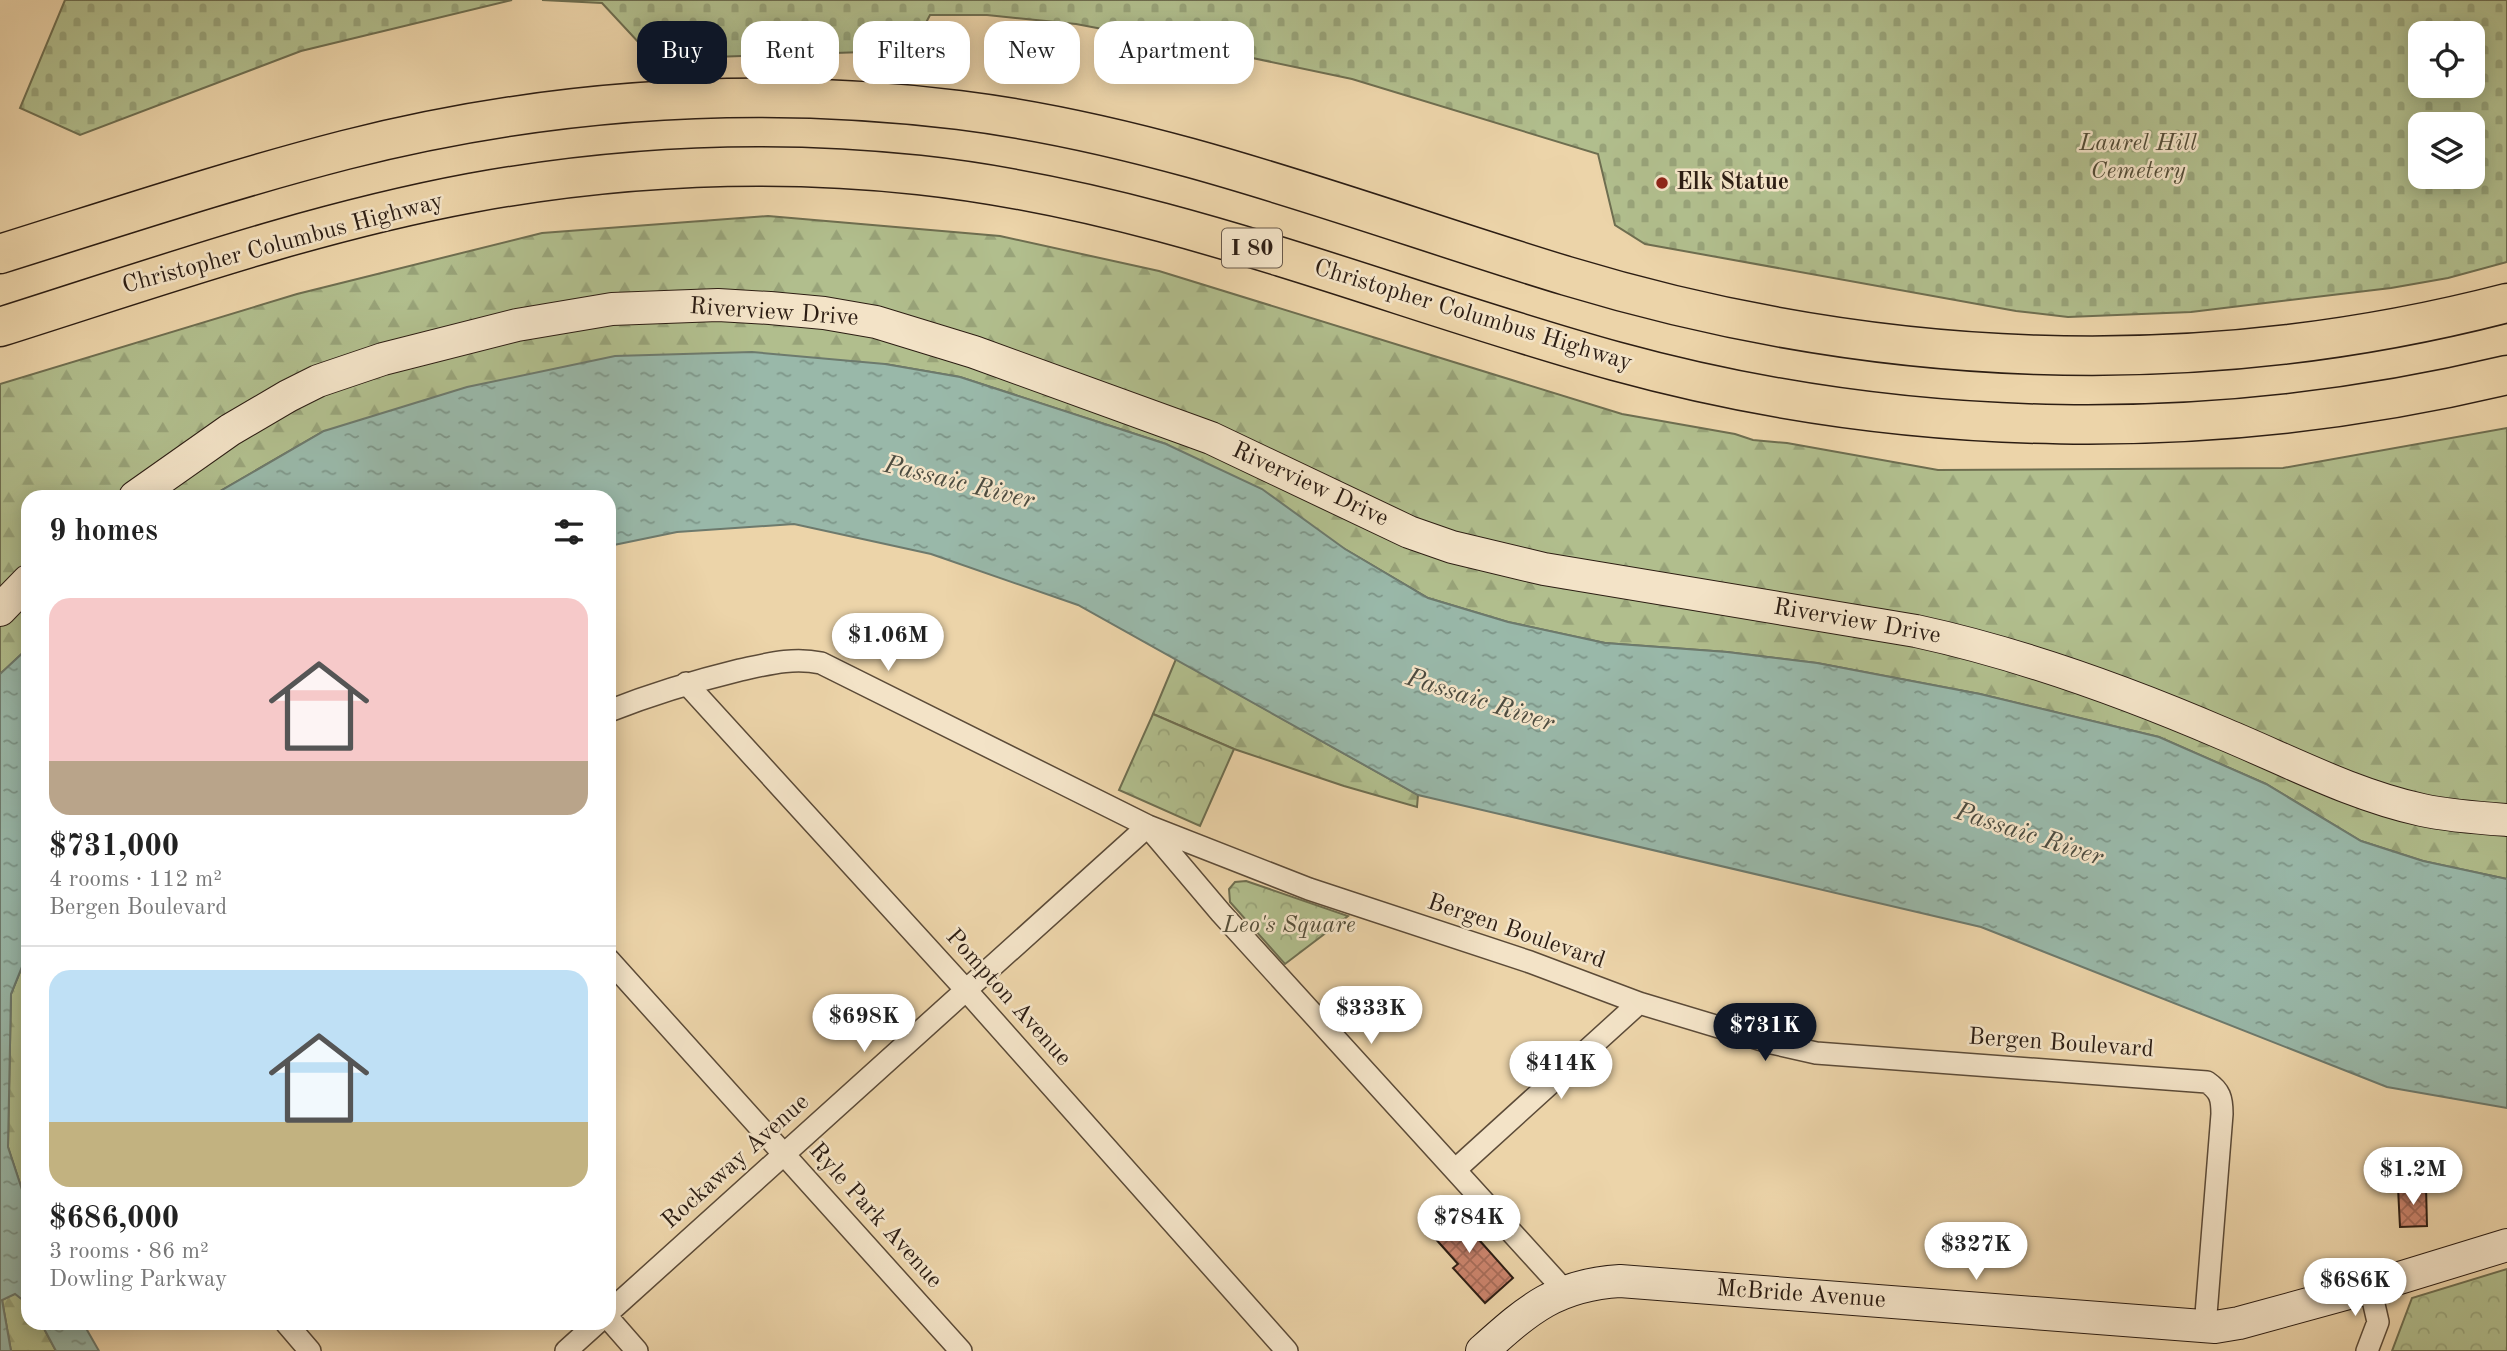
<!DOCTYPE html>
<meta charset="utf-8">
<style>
:root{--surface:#fff;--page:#f6f6f6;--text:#222;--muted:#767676;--line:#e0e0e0;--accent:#111827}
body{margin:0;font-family:"Old Standard TT",serif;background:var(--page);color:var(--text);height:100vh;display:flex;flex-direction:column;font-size:26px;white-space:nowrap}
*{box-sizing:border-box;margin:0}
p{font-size:23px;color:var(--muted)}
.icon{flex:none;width:38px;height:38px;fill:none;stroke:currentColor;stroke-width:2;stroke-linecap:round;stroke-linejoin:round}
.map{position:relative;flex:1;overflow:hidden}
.side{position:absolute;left:21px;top:490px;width:595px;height:840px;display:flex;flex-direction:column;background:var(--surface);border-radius:21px;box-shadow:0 4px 18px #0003}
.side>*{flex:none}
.top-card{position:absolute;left:637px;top:21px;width:665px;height:63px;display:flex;gap:14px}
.fabs{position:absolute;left:2408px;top:21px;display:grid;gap:14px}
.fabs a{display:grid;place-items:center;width:77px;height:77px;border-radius:14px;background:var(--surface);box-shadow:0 4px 18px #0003;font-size:35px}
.price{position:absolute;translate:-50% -60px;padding:0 16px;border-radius:24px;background:#fff;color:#222;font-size:23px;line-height:46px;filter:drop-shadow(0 2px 4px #0008)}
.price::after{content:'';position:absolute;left:50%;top:42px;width:21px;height:16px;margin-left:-10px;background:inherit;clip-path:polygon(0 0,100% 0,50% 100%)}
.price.current{background:var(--accent);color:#fff}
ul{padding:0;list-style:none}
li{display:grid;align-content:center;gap:14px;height:371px;padding:0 28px}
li+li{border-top:2px solid var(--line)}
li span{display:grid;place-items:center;height:217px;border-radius:21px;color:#555}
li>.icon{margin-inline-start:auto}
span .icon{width:126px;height:126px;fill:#fffc;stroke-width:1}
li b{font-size:30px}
h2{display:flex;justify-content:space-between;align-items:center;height:84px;padding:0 28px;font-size:30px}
.pill{padding:0 24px;border-radius:21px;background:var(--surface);box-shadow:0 4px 18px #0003;font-size:24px;line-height:63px}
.pill.current{background:var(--accent);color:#fff}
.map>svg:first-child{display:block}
</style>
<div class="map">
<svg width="2507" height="1351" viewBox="0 0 2507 1351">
<defs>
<pattern id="forest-firs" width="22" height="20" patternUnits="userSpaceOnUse" patternTransform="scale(1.75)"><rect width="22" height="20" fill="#b1be8d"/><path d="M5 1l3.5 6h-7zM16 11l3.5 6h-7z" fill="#98a379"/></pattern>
<pattern id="cemetery-stones" width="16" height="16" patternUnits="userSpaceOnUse" patternTransform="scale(1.75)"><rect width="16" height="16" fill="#b1be8d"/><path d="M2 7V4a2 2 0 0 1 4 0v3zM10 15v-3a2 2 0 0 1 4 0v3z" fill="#98a379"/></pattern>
<pattern id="park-crowns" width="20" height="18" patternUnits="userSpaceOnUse" patternTransform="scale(1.75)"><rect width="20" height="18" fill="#b1be8d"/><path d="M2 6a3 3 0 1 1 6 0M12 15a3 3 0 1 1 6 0" fill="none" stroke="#98a379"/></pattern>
<pattern id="water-ripples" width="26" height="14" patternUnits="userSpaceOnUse" patternTransform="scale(1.75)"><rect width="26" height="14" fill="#99b8a9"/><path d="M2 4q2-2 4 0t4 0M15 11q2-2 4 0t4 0" fill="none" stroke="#7d9588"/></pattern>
<pattern id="building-cross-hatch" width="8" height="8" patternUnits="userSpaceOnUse" patternTransform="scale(1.75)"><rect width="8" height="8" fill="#cd856e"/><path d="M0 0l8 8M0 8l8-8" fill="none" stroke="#a76c59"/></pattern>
</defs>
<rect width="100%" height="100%" fill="#ecd4a9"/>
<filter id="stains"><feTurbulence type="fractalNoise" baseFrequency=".00286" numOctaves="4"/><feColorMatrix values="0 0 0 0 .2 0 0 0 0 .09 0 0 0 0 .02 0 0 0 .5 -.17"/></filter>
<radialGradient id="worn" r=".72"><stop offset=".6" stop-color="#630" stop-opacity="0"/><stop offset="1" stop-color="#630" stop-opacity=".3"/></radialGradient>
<path fill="url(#forest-firs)" stroke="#6e6e50" stroke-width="2" d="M768,216l232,20 159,35 463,143 113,20 18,6 34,3 151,27 345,-2 224,-40v451l-84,-18 -62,-20 -95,-57 -107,-47 -179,-43 -163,-31 -90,-11 -122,-9 -97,-21 -80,-24 -262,-154 -206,-67 -75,-13 -561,67 -114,66h-182v151l-28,26v-290l297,-90 245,-61z
M1176,659l242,136 -1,12 -73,-21 -110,-37 -81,-35z
M28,952v185l-5,35 5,2v34l-20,-61 3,-153z
M15,1293l13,11v19h13l15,28h-45l-9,-51z"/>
<path fill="url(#cemetery-stones)" stroke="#6e6e50" stroke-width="2" fill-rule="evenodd" d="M65,0h447l-211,51 -221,84 -60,-27z
M542,0h1965v262l-59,16 -57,10 -200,24 -123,5 -52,-6 -371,-67 -30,-19 -17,-71 -246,-75 -128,-27 -148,-28 -89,-9h-57c-9,19 -18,27 -37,36l-239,8 -52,-56zM2420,33h53v53h-53zM2420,124h53v53h-53z"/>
<path fill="url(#park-crowns)" stroke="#6e6e50" stroke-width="2" d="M1153,714l81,35 -34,77 -81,-36z
M1246,881l102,35 -63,48 -55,-62 -1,-13 6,-7z
M2507,1269v82h-115l20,-53z"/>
<path fill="url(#water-ripples)" stroke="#6d7a6d" stroke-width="2" d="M752,352l133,12 75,13 206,67 96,45 83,60 83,49 80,24 97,21 122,9 90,11 163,31 179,43 107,47 95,57 62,20 84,18v229l-120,-21 -406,-160 -563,-132 -340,-190 -147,-51 -137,-30 -117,8 -68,14v-49h-399l114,-66 143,-44 148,-31z
M28,648v304l-17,42 -3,153 20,61v96l-13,-10 -13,6 9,51h-11v-677z
M41,1323h42l16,28h-43z"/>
<path fill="url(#building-cross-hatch)" stroke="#2c1d13" stroke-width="2" d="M2426,1186l1,40 -27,1 -2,-39z
M1449,1206l64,72 -28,25 -32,-35 5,-4 -33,-37z"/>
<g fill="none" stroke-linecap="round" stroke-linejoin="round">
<defs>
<path id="street" d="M686,683l280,307 321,361
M609,711c43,-17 86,-30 131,-41 28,-6 53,-13 81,-7l327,163 161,63 221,73 109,41 133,40 44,10 391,29c13,9 15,16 15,32l-17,213
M1149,828l72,85 344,378
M609,960l352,391
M1455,1170l184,-167
M609,1312l539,-486
M609,1319l28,32
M286,1323l24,28
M566,1351l31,-28
M2367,1351l11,-29 -8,-35"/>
<path id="secondary" d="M135,497l95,-67 58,-34 30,-15 65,-22 134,-34 95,-16 106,-4 52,3 54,5 52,9 98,30 237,86 198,94 43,15 92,22 372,62c106,23 208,60 308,103 65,27 129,61 198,76 28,6 57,8 85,10
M0,610l28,-29
M1482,1351c46,-41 73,-66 138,-70l595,46 24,-4 131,-36 137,-42"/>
<path id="highway" d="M0,254c115,-36 229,-74 345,-104 201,-51 408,-65 614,-40 209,26 407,105 608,166 308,93 627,108 940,27
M0,327c155,-49 310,-104 471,-134 148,-27 299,-34 448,-18 241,26 465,122 696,186 291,80 599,84 892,14"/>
</defs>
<use href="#street" stroke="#5c4b38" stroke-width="24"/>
<use href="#secondary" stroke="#2c1d13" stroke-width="34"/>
<use href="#highway" stroke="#2c1d13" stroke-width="41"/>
<use href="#street" stroke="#f3e3c7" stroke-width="21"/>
<use href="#secondary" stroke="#f3e3c7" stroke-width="32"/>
<use href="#highway" stroke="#ecd4a9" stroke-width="38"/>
</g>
<circle fill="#8f2418" stroke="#f3e3c7" stroke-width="2.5" cx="1662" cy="183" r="7"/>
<g text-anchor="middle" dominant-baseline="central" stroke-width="5" stroke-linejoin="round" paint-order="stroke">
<rect fill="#f3e3c7" stroke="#685849" stroke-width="2" x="1222" y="228.5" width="60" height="39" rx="5"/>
<g font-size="23" font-weight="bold" fill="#2c1d13">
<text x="1252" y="248">I 80</text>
</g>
<g font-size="24" font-style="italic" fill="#544d38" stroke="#f3e3c7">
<text x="2138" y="144">Laurel Hill<tspan x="2138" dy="28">Cemetery</tspan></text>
<text x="1289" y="926">Leo's Square</text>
</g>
<g font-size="24" font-weight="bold" fill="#2c1d13" stroke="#f3e3c7" text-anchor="start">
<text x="1676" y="183">Elk Statue</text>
</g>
<g font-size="24" fill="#2c1d13" stroke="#f3e3c7">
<text transform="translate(283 244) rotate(-15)">Christopher Columbus Highway</text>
<text transform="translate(774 313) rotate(4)">Riverview Drive</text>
<text transform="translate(1473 316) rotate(17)">Christopher Columbus Highway</text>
<text transform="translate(1310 485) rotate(25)">Riverview Drive</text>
<text transform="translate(1857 622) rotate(10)">Riverview Drive</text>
<text transform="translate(1516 932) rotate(19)">Bergen Boulevard</text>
<text transform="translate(1008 998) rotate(48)">Pompton Avenue</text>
<text transform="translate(2061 1044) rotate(4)">Bergen Boulevard</text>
<text transform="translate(736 1162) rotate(-42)">Rockaway Avenue</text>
<text transform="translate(875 1216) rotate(48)">Ryle Park Avenue</text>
<text transform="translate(1801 1295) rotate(4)">McBride Avenue</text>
</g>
<g font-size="26" font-style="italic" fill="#4d4c40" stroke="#f3e3c7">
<text transform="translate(959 483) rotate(14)">Passaic River</text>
<text transform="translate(1480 701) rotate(18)">Passaic River</text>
<text transform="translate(2029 835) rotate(18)">Passaic River</text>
</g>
</g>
<rect width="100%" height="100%" filter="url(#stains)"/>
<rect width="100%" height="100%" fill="url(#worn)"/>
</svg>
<div class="fabs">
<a><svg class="icon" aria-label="locate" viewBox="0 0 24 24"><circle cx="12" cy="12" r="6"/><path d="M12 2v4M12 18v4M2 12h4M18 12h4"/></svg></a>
<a><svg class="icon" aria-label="layers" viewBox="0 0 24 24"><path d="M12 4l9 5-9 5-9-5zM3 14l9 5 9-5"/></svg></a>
</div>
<b class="price" style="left:888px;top:673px">$1.06M</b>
<b class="price" style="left:1371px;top:1046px">$333K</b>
<b class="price" style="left:864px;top:1054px">$698K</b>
<b class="price current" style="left:1765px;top:1063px">$731K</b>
<b class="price" style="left:1561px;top:1101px">$414K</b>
<b class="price" style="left:2413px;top:1207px">$1.2M</b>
<b class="price" style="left:1469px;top:1255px">$784K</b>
<b class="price" style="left:1976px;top:1282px">$327K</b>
<b class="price" style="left:2355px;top:1318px">$686K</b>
<div class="top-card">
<a class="pill current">Buy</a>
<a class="pill">Rent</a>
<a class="pill">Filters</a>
<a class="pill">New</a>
<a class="pill">Apartment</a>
</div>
<section class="side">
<h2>9 homes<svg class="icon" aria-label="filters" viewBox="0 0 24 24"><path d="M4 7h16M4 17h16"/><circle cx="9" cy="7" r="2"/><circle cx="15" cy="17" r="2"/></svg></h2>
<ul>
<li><span style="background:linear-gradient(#f6c9c9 75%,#b9a48a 0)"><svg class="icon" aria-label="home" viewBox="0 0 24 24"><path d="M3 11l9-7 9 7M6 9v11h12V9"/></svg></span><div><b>$731,000</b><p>4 rooms · 112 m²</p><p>Bergen Boulevard</p></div></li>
<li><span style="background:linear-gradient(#bfe0f5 70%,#c2b280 0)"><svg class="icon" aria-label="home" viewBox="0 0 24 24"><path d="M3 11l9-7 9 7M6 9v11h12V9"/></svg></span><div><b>$686,000</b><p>3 rooms · 86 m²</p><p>Dowling Parkway</p></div></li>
</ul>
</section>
</div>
